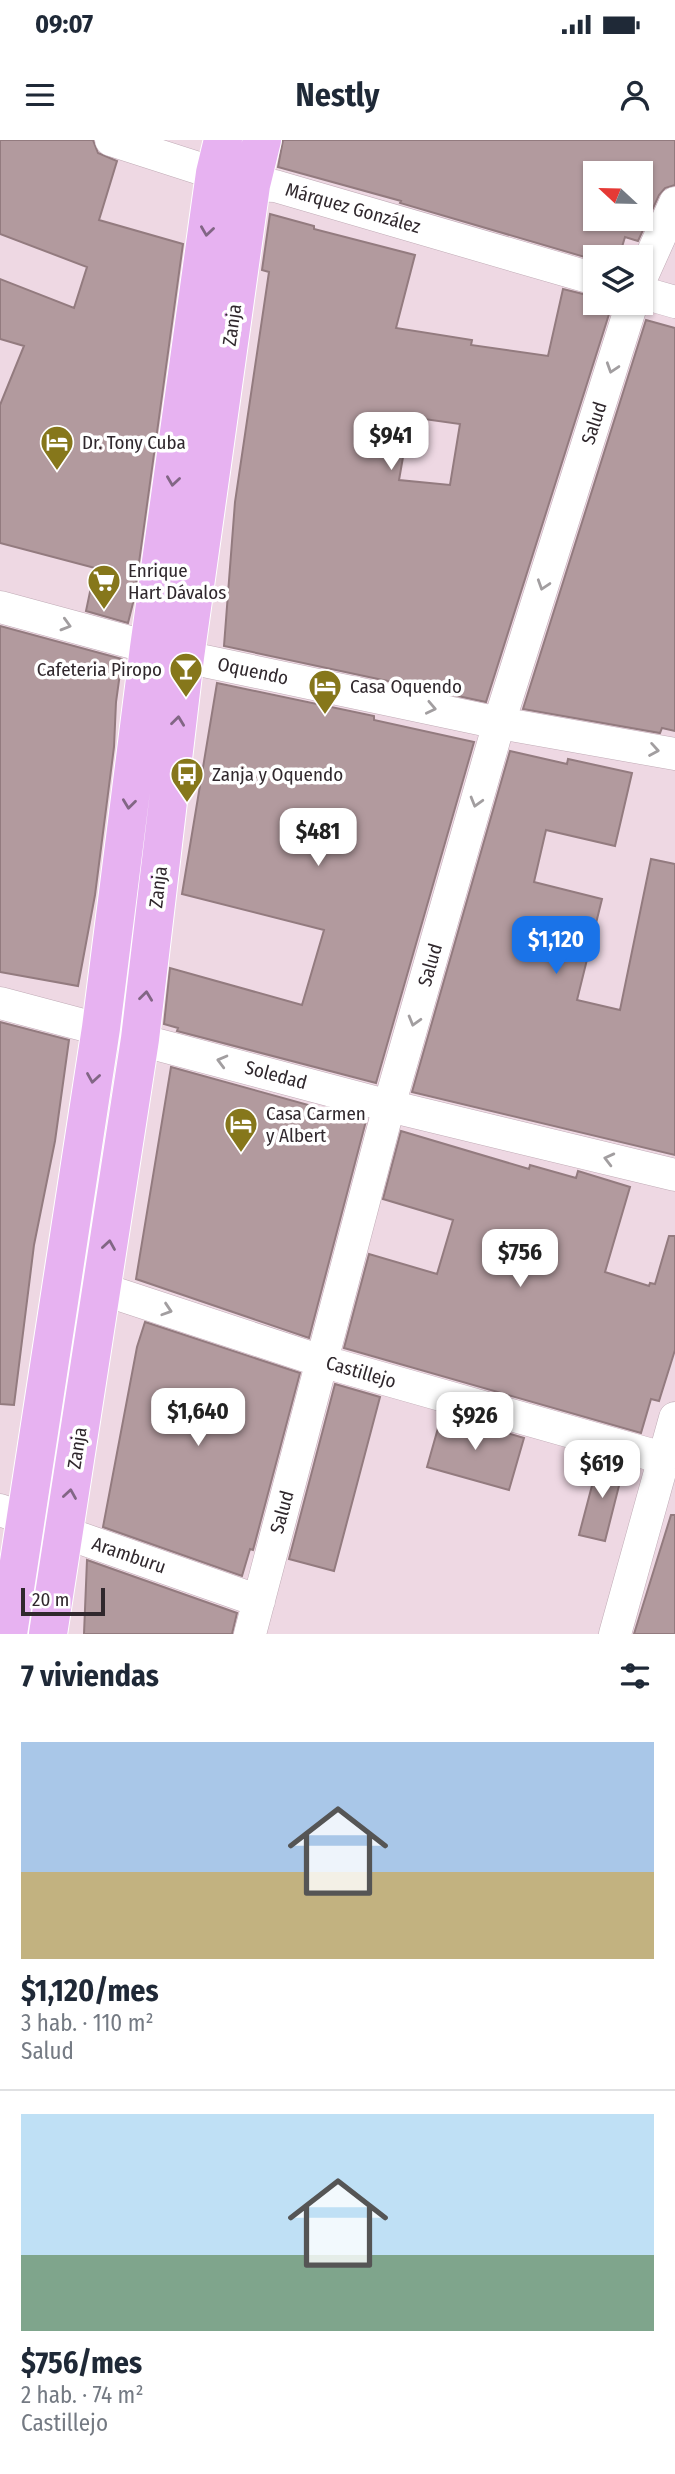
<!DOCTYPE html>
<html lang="es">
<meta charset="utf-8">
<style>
:root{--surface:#fff;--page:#f2f2f3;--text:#1f2937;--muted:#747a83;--line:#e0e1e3;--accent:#1a73e8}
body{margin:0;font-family:"Fira Sans Condensed",sans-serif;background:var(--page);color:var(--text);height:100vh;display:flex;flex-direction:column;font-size:26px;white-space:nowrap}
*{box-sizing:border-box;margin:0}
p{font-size:23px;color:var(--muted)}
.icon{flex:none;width:38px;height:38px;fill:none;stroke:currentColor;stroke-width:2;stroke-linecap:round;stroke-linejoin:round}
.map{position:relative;height:1494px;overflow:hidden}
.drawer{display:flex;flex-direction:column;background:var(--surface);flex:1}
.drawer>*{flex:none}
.needle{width:46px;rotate:292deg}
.fabs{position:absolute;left:583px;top:21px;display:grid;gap:14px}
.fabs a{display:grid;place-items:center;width:70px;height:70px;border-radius:0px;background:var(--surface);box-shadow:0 2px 5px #0004;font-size:35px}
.scale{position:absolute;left:21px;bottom:18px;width:84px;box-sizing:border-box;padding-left:7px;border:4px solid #30282d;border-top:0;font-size:19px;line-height:24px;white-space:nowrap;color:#30282d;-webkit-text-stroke:5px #fff;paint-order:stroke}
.price{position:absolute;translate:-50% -60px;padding:0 16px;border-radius:14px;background:#fff;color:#222;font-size:23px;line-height:46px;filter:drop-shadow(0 2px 4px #0008)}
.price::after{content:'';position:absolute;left:50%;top:42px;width:21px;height:16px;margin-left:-10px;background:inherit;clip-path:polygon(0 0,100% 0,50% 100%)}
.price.current{background:var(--accent);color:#fff}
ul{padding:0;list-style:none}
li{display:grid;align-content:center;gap:14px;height:371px;padding:0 21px}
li+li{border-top:2px solid var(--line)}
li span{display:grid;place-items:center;height:217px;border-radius:0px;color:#555}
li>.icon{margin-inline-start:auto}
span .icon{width:126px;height:126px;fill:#fffc;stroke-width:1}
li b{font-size:30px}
h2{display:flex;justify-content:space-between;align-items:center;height:84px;padding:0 21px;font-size:30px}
.status{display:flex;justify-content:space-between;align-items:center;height:49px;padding:0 35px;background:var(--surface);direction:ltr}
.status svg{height:19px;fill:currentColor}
header{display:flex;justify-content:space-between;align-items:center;height:91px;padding:0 21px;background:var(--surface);font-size:32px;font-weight:700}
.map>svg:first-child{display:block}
</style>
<div class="status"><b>09:07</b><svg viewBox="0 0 49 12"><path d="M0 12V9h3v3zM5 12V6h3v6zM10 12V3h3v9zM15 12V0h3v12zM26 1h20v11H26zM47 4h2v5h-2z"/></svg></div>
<header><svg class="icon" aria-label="menu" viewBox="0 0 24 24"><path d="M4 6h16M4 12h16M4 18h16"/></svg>Nestly<svg class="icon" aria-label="person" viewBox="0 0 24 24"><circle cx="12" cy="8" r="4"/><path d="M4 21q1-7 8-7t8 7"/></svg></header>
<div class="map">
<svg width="675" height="1494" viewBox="0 0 675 1494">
<rect width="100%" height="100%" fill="#eed8e3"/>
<path fill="#b29a9e" stroke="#937b7f" stroke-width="2" fill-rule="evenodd" d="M0,0h93l5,13 19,8 -18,59 84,24 -49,355 -6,24 -42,-12 9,-43 -95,-25v-138l24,-59 -24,-7v-60l74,29 13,-41 -87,-33z
M283,0h392v45l-10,3 -6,7 -21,46 -13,-4 -6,20h-24v3l-195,-57 1,-2 -123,-34zM595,33h45v46h-45z
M270,74l44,12v3l101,26 -19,73 76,12 -1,5 77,11 15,-67 32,8 -2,7 17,7 -124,391 -262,-56 11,-144 34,-230 -7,-2zM410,277l50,7 -10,61 -51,-5z
M646,180l29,8v403l-13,-3 -2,5 -137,-24z
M0,486l122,33 -6,43 -2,45 -19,148 -17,91 -78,-14z
M217,543l157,33v4l100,22 -98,341 -199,-52 1,-3 -14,-4 6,-56 132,37 22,-75 -142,-36z
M510,611l57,13 1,-5 64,14 -17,73 -69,-16 -12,52 68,17 -25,101 43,10 31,-151 24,5v291l-263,-63z
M0,882l69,18 -14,101 -21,104 -20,160 -14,-1z
M171,927l195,54 -57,217 -173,-59z
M401,991l128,38 1,-4 46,13 2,-7 52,16 -25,85 44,14 1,-3 5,1 14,-48h6v114l-16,51 -8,-2 -10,34 -297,-85 25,-94 68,20 16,-54 -70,-21z
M145,1182l155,51 -47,177 -3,-1 -8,27 -139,-49 34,-180z
M335,1244l45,13 -46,174 -45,-12z
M442,1274l82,24 -15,52 -82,-23z
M599,1319l25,7 -19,75 -26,-6z
M671,1375h4v119h-41z
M87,1420l150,53 -5,21h-148z"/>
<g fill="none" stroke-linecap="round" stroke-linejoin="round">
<defs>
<path id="minor" d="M111,0l140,45 24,1 320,93
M640,141l35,-78
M640,152l35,10
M0,467l185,50 314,66 176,31
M0,863l389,103 286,69
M102,1149l219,72 342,97
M0,1370l259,91
M250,1494l139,-528 110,-383 133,-420
M615,1494l60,-216"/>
<path id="major" d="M8,1494l93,-606 48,-380 66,-475 8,-33
M48,1494l92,-595 45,-382 66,-472 11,-45"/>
</defs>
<use href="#minor" stroke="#c0abb6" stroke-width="33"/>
<use href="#major" stroke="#fff" stroke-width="40"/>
<use href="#minor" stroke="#fff" stroke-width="32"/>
<use href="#major" stroke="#e7b2f1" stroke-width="38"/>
</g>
<defs><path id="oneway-chevron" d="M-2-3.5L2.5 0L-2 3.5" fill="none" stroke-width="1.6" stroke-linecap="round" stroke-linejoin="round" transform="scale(1.75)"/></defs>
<g stroke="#826685">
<use href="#oneway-chevron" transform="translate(207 91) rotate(98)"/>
<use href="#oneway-chevron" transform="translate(173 341) rotate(98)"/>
<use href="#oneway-chevron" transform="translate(178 581) rotate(-83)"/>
<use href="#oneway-chevron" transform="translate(129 664) rotate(97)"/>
<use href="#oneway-chevron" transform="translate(146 856) rotate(-83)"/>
<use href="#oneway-chevron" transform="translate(93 938) rotate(99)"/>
<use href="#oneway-chevron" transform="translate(109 1105) rotate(-81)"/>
<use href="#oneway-chevron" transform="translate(70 1354) rotate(-81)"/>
</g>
<g stroke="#a29ea0">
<use href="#oneway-chevron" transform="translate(612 228) rotate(108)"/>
<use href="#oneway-chevron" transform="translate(543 445) rotate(108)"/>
<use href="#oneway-chevron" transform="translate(66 485) rotate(16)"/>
<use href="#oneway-chevron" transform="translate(431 568) rotate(12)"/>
<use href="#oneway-chevron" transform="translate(654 610) rotate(10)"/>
<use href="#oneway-chevron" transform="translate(476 662) rotate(106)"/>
<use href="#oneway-chevron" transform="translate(414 881) rotate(106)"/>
<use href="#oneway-chevron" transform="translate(222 921) rotate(-165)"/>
<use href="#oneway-chevron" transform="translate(609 1019) rotate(-166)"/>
<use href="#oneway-chevron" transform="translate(167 1170) rotate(18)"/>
</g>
<defs>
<symbol id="hotel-pin" viewBox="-11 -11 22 30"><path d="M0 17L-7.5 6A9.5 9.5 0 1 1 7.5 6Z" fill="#86771b" stroke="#fff"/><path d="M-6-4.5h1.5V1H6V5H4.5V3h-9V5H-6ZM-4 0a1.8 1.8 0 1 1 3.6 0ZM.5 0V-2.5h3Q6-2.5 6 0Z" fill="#fff"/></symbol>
<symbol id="supermarket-pin" viewBox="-11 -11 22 30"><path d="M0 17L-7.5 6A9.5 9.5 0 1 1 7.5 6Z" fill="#86771b" stroke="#fff"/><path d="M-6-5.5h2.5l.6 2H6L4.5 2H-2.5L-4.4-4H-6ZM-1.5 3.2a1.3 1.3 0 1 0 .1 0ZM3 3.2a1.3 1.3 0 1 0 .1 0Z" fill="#fff"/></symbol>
<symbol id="bar-pin" viewBox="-11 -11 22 30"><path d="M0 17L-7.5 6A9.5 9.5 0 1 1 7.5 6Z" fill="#86771b" stroke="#fff"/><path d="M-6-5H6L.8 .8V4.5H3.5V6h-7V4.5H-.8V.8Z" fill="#fff"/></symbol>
<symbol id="bus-pin" viewBox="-11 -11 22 30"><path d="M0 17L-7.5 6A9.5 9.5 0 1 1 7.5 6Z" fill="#86771b" stroke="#fff"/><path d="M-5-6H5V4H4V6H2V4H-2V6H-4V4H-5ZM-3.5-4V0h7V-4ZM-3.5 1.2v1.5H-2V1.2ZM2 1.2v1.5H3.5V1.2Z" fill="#fff"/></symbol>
</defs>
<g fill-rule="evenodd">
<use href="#hotel-pin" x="38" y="283" width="38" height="52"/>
<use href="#supermarket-pin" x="85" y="422" width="38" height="52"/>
<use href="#bar-pin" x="167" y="510" width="38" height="52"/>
<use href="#hotel-pin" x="306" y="527" width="38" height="52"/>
<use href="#bus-pin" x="168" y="615" width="38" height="52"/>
<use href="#hotel-pin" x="222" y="965" width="38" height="52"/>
</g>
<g text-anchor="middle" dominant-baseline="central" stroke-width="7" stroke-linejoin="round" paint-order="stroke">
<g font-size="19" fill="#30282d" stroke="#fff">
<text transform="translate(353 68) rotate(16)">Márquez González</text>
<text transform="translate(232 185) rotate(-82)">Zanja</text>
<text transform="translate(594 283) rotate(-72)">Salud</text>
<text transform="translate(253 531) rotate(12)">Oquendo</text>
<text transform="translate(158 747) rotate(-83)">Zanja</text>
<text transform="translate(430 825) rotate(-74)">Salud</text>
<text transform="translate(276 935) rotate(15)">Soledad</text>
<text transform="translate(361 1232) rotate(16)">Castillejo</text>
<text transform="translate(77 1308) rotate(-81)">Zanja</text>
<text transform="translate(282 1372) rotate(-75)">Salud</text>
<text transform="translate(129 1415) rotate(19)">Aramburu</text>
</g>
<g font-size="19" fill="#30282d" stroke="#fff" text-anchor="start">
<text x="82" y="302">Dr. Tony Cuba</text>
<text x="128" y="430">Enrique<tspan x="128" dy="22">Hart Dávalos</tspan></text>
<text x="162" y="529" text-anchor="end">Cafeteria Piropo</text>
<text x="350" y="546">Casa Oquendo</text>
<text x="212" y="634">Zanja y Oquendo</text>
<text x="266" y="973">Casa Carmen<tspan x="266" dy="22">y Albert</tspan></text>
</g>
</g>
</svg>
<div class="fabs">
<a><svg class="needle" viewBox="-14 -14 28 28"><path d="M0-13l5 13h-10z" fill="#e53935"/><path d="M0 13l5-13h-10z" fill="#747a83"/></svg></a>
<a><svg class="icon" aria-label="layers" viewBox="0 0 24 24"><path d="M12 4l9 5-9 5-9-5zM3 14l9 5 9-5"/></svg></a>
</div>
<div class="scale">20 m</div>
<b class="price" style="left:391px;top:332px">$941</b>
<b class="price" style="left:318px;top:728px">$481</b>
<b class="price current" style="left:556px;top:836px">$1,120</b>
<b class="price" style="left:520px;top:1149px">$756</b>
<b class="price" style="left:198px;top:1308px">$1,640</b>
<b class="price" style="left:475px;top:1312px">$926</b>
<b class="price" style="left:602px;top:1360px">$619</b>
</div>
<section class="drawer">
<h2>7 viviendas<svg class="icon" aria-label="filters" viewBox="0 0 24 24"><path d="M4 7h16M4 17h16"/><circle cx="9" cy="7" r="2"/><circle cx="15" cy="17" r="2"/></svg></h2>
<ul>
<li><span style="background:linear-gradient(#a9c7e8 60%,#c2b280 0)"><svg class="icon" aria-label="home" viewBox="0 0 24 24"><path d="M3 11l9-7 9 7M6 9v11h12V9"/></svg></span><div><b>$1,120/mes</b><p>3 hab. · 110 m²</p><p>Salud</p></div></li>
<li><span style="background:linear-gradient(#bfe0f5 65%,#7fa58c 0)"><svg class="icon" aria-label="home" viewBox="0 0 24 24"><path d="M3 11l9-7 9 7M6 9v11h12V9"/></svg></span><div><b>$756/mes</b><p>2 hab. · 74 m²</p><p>Castillejo</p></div></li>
</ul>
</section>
